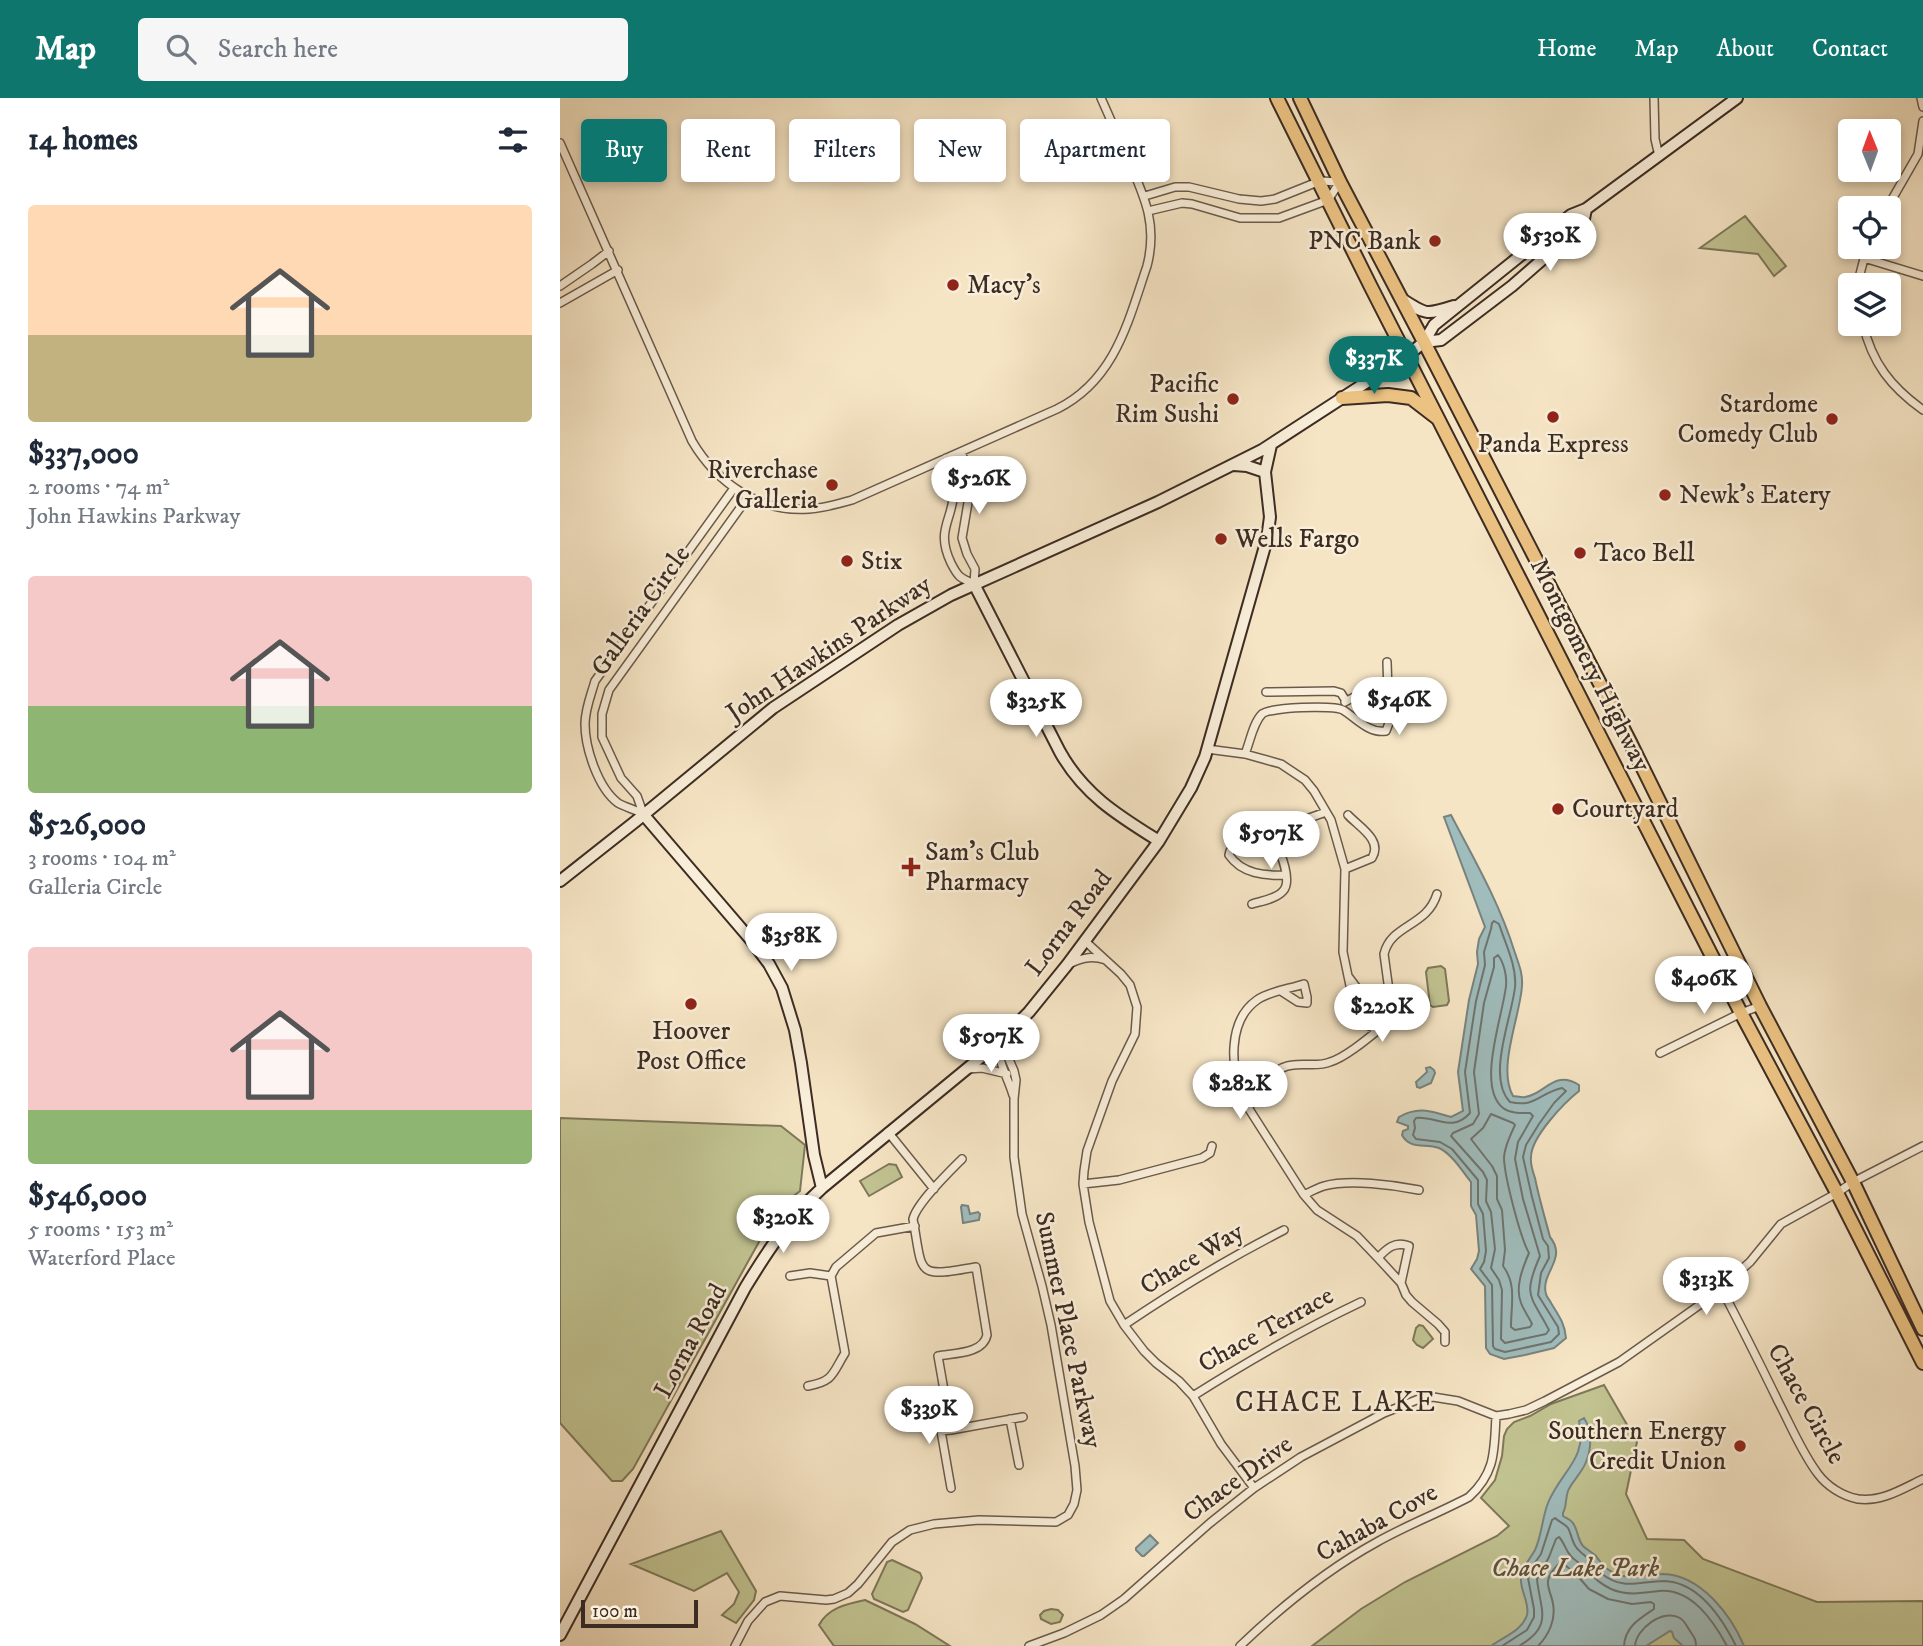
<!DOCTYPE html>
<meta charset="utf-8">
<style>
:root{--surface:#fff;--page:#f6f6f7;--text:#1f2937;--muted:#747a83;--accent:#0f766e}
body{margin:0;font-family:"IM FELL DW Pica",serif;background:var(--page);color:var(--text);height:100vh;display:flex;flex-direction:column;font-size:26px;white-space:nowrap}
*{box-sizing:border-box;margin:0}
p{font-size:23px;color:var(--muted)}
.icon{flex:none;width:38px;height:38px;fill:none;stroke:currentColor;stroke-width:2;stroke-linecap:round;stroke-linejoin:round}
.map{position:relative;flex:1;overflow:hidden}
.side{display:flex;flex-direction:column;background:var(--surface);width:560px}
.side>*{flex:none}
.guide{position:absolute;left:21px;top:21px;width:665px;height:63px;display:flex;gap:14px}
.needle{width:46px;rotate:359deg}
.buttons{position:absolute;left:1278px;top:21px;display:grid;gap:14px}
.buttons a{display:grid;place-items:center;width:63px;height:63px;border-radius:7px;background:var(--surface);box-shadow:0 4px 10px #0003;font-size:35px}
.scale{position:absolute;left:21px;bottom:18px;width:117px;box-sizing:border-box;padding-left:7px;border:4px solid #3c2c23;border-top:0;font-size:19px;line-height:24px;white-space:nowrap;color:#3c2c23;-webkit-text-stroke:5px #f9eed9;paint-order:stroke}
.price{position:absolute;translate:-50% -60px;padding:0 16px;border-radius:24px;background:#fff;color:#222;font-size:23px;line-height:46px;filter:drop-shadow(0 2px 4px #0008)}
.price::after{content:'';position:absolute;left:50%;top:42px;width:21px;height:16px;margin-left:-10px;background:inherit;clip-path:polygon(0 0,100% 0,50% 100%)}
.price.on{background:var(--accent);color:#fff}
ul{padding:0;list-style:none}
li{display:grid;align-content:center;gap:14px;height:371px;padding:0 28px}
li span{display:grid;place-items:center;height:217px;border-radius:7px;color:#555}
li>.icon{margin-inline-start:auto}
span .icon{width:126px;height:126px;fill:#fffc;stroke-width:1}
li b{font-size:30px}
h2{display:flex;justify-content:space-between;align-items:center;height:84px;padding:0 28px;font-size:30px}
.chip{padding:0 24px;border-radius:7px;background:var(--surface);box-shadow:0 4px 10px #0003;font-size:24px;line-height:63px}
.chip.on{background:var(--accent);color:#fff}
header{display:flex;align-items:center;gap:42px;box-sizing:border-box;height:98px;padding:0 35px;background:var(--accent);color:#fff}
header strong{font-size:33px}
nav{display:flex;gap:38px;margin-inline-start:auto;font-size:24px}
.search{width:490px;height:63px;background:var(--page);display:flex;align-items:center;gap:18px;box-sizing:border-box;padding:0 24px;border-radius:7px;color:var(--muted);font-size:26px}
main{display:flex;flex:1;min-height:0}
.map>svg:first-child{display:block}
</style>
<header>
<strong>Map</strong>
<div class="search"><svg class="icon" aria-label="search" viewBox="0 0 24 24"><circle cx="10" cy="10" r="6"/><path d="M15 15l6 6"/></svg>Search here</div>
<nav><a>Home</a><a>Map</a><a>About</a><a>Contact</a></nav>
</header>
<main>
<section class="side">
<h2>14 homes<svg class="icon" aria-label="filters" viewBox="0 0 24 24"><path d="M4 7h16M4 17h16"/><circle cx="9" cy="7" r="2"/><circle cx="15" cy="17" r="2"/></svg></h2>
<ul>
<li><span style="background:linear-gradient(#ffd9b3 60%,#c2b280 0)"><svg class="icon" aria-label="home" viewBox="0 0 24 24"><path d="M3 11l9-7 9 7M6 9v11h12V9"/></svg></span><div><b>$337,000</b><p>2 rooms · 74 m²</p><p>John Hawkins Parkway</p></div></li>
<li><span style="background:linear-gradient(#f6c9c9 60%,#8fb573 0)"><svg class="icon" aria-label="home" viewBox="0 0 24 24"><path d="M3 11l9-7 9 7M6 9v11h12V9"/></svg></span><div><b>$526,000</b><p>3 rooms · 104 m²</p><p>Galleria Circle</p></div></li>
<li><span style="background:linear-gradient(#f6c9c9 75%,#8fb573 0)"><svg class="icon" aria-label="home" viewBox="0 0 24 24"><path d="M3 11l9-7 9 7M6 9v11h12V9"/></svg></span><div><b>$546,000</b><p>5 rooms · 153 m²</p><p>Waterford Place</p></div></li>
</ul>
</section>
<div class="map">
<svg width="1363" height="1548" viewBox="0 0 1363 1548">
<rect width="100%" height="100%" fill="#f6e5c5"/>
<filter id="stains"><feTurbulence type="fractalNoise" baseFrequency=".00286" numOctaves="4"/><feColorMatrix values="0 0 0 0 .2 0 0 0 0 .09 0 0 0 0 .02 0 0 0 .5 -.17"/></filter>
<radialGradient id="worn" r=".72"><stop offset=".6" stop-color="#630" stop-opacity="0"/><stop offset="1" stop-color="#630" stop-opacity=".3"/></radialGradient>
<path fill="#c1c391" stroke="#7e785a" stroke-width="2" d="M1185,118l41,50 -12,10 -16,-22 -58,-6z
M881,868l4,3 4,32 -2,4 -14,2 -3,-2 -4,-33 2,-4z
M0,1020l221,8 24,19 -5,46 -14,11 -16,20 -137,247 -11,12h-10l-52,-58z
M329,1066l7,1 6,12 -33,19 -9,-15z
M859,1227l4,1 10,13 -10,9 -6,-3 -4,-5 3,-12z
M1044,1287l33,57 -11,52 21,45 37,1 19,19 114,43 106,-1v45h-611l49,-37 44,-27 92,-46 12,-10 -28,-28 14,-18 7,-24 2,-20 3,-7 7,-7 16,-6 21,-12z
M161,1433l35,60 -2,9 -18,23 -14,-8 12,-11 5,-12 -12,-19 -33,18 -63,-27z
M332,1462l28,13 2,5 -14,32 -5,2 -29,-13 -2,-5 15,-32z
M305,1502l50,24 35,22h-116l-15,-21c9,-17 27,-21 46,-25z
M491,1511l7,1 5,5 -3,7 -9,2 -10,-5 -1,-4 4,-4z"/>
<path fill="#a0bdbd" stroke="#78837f" stroke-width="2" d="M891,717c23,44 48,87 63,135 4,12 9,23 8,36 -2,31 -25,82 -9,110 3,0 9,2 12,1 20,-2 28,-28 54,-12v6c-15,12 -48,46 -48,66 -1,7 2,15 4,21 4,20 10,40 15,59 18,22 -10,36 -4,57 1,4 4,6 5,9 8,13 14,21 15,35l-12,10 -29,7 -21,4 -14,-5 -4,-6 -1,-62 -14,-17 6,-10 2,-8 -3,-36 -5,-9v-24c-8,-10 -19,-28 -32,-34 -14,-5 -29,2 -37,-13l1,-4 5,-2v-3l-11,-4 2,-5c19,-11 32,-6 52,0l12,-6 -5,-39 11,-72 9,-36 -1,-12 2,-13 6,-12 -41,-110z
M870,969l4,3 1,3 -4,10 -11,5 -3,-1 -1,-5 11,-10 -1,-4z
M402,1107l6,1 2,8 8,-2 2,2 -1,6 -16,3 -2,-16z
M1024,1320c8,12 8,30 2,44 -4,11 -14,19 -18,29 -3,8 -1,15 -5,22v3c3,2 7,3 9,6 6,6 5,17 11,24 4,4 9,6 13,10 3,4 6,9 10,12 19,15 37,6 57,6 38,1 68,41 81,72h-61l-9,-8 -2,-6 -2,-1 -24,15h-155c12,-9 31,-15 36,-31 3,-11 -7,-25 -6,-36 1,-12 9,-20 14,-29 7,-15 7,-32 13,-47 13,-32 40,-44 31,-82z
M590,1437l8,8 -14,13h-2l-6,-6v-2z"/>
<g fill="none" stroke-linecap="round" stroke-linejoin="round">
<path stroke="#6e7470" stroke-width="2" d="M934,823l5,3c6,19 18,42 16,63 -3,30 -29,90 -5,115 26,6 29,-9 52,-14l4,3 -12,12 -15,21 -13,21 -3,12 9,40 11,42 5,7 1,12 -8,15 -3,22 20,32 1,7 -8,8 -46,10 -10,-3 -2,-3 -1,-61 -12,-16 4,-7 2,-11 -3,-37 -5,-10v-24l-26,-31 -12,-7 -24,-3 -3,-4 2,-7 -1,-7 2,-3c21,-2 36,15 54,-5l-5,-41 11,-71 9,-36 -1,-13 7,-23 1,-6z
M938,857c6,8 9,21 8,31 -3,29 -30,101 -3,122 8,6 19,5 27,5l3,3 -15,26 -3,17 8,40 17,57c-18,41 -9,39 9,74l-3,4 -41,9 -4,-4 1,-49 -3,-10 -8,-12 4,-19 -4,-37 -5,-11 1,-21 -4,-8 -32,-36 2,-3 20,-9 6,-10 -5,-42 10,-69 10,-36v-9z
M931,1016l22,9 2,2c-5,11 -10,20 -11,32 0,18 16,80 25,96 -7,16 -14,35 -8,50 3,8 8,14 11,21l-2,3 -15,3 -4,-3c0,-23 6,-42 -8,-61l2,-16 -3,-40 -5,-11v-23l-5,-10 -21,-27 12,-11z
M942,1548l25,-16 7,-13v-8l-6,-31 6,-14 7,-10 11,-34 3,-2c3,3 10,6 13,10 3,5 4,14 8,19 4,6 11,9 15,15 4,4 7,9 11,12 22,17 38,7 62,7 35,1 58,37 72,65
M959,1548c35,-20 21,-36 18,-67l12,-22 7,-18 3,-2c5,5 6,12 11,18 3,4 8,7 12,10 12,11 13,16 29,24 16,7 32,4 48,2 33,-3 55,31 68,55
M978,1548c11,-11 18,-27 15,-42 -1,-8 -6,-16 -5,-23 1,-7 8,-15 13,-19l14,11 14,16 19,10 24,5 19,-2 3,2v5c-15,10 -29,18 -30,37
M1075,1548c1,-17 28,-38 45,-28 5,3 7,9 10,13 4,6 6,8 6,15"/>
<defs>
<path id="street" d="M1094,0l1,41 4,17
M1361,0l2,9
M0,45l132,298c24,41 67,72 117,68 15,-1 29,-5 43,-9l205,-91c58,-29 71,-87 90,-143 11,-42 -3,-70 -19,-107 -9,-20 -18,-41 -27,-61
M585,98l30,-9h14l50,12 22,2 14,-2 45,-18 20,1
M1327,110l31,-54 5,-33
M588,113l34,-8 10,1 48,14h39l49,-18 12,-18
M1304,160l59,18
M1300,187v-11l7,-27
M0,188l32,-22 17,-13
M0,205l58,-33
M1303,226c9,39 28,63 60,86
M386,360c3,11 9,21 8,32 -1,31 -19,39 -3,73 7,14 9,15 23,21l1,-15 -8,-15 -5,-16 9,-53 -2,-13 -8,-20
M706,594l68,-1 7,2 5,8
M785,604l9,-5 35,-9
M647,651l38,5 36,10 24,16 9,11 17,29 14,49 -2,83 10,48 5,13 9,12 11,5c-3,-20 -18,-38 -30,-54
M685,656c5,-12 8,-31 17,-40 8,-7 72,-9 81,-4 13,8 26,24 43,21l3,-8 -2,-61
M83,715l-6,-17 -16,-18 -19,-41v-23l7,-24 139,-193
M83,716c-7,-4 -18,-7 -25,-11 -20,-15 -33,-55 -33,-79 0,-15 6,-29 10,-43l139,-193
M785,771l27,-11c11,-18 -13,-31 -24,-43
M726,777c-21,1 -44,-1 -57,-20l1,-4 6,-7 90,-32
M692,806c10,-3 24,-5 31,-13 11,-11 -6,-46 -11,-59
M525,843l36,33 9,11 7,22 -2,27 -23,47 -25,70 -3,20 -1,13 6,38 21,79 14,24 20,26 12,12 23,18 14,15 28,48 33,44
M511,865c13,-6 22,-7 35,-3
M721,893l17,11 9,1v-6l-3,-13c-15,5 -34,7 -47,16 -30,21 -26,68 -15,98l62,97 13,15 40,26 21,22 23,25 5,12 6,7 26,22 7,8v10
M437,946c1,18 11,34 16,51
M1100,955l81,-40 19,-7
M408,971l14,-1 25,6
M688,1010c12,-17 22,-41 45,-43 12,-2 25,2 37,-3 17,-5 43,-28 58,-40l2,-24 -6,-44c7,-30 43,-27 53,-60
M328,1034l46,57
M402,1061c-13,13 -45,44 -49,60 10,56 2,59 63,48l11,68c-4,19 -33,18 -49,21l13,74 72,-13
M523,1086l36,-4 83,-22 8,-5 2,-7
M744,1097c6,-3 13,-7 20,-9 25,-7 70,-1 95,4
M818,1160c9,-10 17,-17 31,-12l-8,37
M230,1178l20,-3 21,3 5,-9 40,-34 39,-7
M1161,1190c20,38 39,76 58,115 12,23 23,50 39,71 9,12 24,22 40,25 24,3 44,-10 65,-20
M564,1227c52,-35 103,-66 160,-95
M248,1288c26,-5 24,-12 37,-33l-14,-77
M633,1298c55,-35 109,-66 168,-94
M450,1321l9,46
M391,1390l-10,-57 10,-1
M175,1548l13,-25 17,-19 15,-6 46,4 8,-1 14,-6 10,-9 34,-42 18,-12 24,-6 45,-4 77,2 12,-7 6,-11 3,-14 -2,-24 -24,-141 -9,-39 -20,-72 -8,-57v-58l2,-19 -2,-9 -9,-21 -8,-6
M469,1548l35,-13 37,-18 23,-16 86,-76 44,-35 47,-31 83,-44 35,-14 14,-2 25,4 38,15 13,-2 17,-4 19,-9 74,-39 89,-63 42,-37 31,-38 56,-31 16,-11 70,-36
M680,1548c42,-40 86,-76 137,-104 30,-17 62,-29 92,-45 27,-25 25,-46 27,-81"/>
<path id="secondary" d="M842,201c24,16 24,16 52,7
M864,244l17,-2 71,-54 71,-62 3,-15
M674,367l13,1 18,6
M414,486l86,168c24,43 59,64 99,89
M83,716l108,126 18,24 13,24 13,42 6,33 13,92 8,33
M0,783l76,-60 137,-113 125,-83 53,-30 207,-93 104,-52 145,-94 17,-14 10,-17 137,-110 15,-6 151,-111
M0,1537l185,-347c23,-38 44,-70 77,-100l175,-144 32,-32 38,-47 92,-124 32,-53 14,-31 62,-218 3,-22 -5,-45 6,-27"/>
<path id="primary" d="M717,0l94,189 370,726 96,180 86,170
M740,0l40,84 84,160 206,400 130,264 93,176 70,147
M782,300l46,-3 23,3 26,20"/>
</defs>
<use href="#street" stroke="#6a5a4c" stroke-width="10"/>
<use href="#secondary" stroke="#3c2c23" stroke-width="14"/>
<use href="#primary" stroke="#3c2c23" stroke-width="16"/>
<use href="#street" stroke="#f9eed9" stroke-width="7"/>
<use href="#secondary" stroke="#f9eed9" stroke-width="10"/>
<use href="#primary" stroke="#ebc282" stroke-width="12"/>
</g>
<g fill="#8f2418" stroke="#f9eed9" stroke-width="2.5">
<circle cx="875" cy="143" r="7"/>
<circle cx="393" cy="187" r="7"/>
<circle cx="673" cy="301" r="7"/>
<circle cx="993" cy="319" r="7"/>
<circle cx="1272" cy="321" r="7"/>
<circle cx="272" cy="387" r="7"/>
<circle cx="1105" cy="397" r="7"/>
<circle cx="661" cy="441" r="7"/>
<circle cx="1020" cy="455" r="7"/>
<circle cx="287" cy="463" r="7"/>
<circle cx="998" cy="711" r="7"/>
<path d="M347.5 758.5h7v7h7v7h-7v7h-7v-7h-7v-7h7z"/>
<circle cx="131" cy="906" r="7"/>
<circle cx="1180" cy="1348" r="7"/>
</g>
<g text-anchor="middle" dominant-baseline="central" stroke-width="5" stroke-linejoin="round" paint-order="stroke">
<g font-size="26" fill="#3c2c23" stroke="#f9eed9" text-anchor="start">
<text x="861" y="143" text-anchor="end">PNC Bank</text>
<text x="407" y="187">Macy's</text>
<text x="659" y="286" text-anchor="end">Pacific<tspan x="659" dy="30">Rim Sushi</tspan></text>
<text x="1258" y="306" text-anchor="end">Stardome<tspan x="1258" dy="30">Comedy Club</tspan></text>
<text x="993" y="346" text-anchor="middle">Panda Express</text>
<text x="258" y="372" text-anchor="end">Riverchase<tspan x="258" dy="30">Galleria</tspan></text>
<text x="1119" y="397">Newk's Eatery</text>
<text x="675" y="441">Wells Fargo</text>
<text x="1034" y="455">Taco Bell</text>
<text x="301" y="463">Stix</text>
<text x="1012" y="711">Courtyard</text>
<text x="365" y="754">Sam's Club<tspan x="365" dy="30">Pharmacy</tspan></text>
<text x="131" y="933" text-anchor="middle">Hoover<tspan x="131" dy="30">Post Office</tspan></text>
<text x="1166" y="1333" text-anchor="end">Southern Energy<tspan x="1166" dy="30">Credit Union</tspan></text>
</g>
<g font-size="26" fill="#3c2c23" stroke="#f9eed9">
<text transform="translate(81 513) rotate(-55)">Galleria Circle</text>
<text transform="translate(269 551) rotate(-34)">John Hawkins Parkway</text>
<text transform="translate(1030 567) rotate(63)">Montgomery Highway</text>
<text transform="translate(509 825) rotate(-53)">Lorna Road</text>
<text transform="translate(632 1161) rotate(-31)">Chace Way</text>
<text transform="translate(508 1232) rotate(78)">Summer Place Parkway</text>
<text transform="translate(706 1232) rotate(-29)">Chace Terrace</text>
<text transform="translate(131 1243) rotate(-62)">Lorna Road</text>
<text transform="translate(1246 1306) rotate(61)">Chace Circle</text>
<text transform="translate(678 1381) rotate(-36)">Chace Drive</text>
<text transform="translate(817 1425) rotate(-29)">Cahaba Cove</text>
</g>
<g font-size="26" font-style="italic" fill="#5d523e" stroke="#f9eed9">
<text x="1015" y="1470">Chace Lake Park</text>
</g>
<g font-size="28" letter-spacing="2" fill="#3c2c23" stroke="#f9eed9">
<text x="776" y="1304">CHACE LAKE</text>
</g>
</g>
<rect width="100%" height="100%" filter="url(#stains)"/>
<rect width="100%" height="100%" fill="url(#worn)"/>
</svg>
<div class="buttons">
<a><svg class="needle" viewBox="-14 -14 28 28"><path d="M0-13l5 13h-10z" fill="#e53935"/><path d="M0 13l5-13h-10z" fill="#747a83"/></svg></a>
<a><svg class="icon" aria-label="locate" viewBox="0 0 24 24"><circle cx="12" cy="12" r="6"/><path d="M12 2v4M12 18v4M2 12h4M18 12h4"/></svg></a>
<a><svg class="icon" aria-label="layers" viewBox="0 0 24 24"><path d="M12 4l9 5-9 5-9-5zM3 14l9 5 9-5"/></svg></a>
</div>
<div class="scale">100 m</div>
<b class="price" style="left:990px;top:175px">$530K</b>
<b class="price on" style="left:814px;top:298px">$337K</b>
<b class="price" style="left:419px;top:418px">$526K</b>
<b class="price" style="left:839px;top:639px">$546K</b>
<b class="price" style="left:476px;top:641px">$325K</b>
<b class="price" style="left:711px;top:773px">$507K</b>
<b class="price" style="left:231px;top:875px">$358K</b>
<b class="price" style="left:1144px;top:918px">$406K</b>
<b class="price" style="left:822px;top:946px">$220K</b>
<b class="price" style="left:431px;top:976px">$507K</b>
<b class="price" style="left:680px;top:1023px">$282K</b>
<b class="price" style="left:223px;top:1157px">$320K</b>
<b class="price" style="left:1146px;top:1219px">$313K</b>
<b class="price" style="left:369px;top:1348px">$339K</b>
<div class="guide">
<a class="chip on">Buy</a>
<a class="chip">Rent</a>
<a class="chip">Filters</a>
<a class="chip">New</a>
<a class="chip">Apartment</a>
</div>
</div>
</main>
